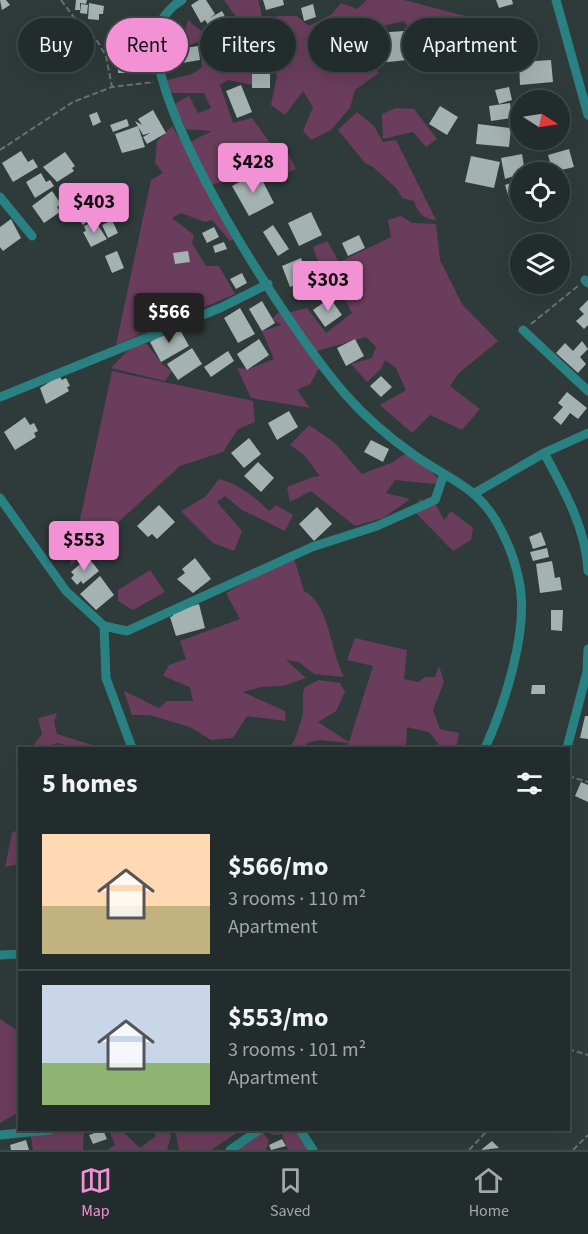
<!DOCTYPE html>
<meta charset="utf-8">
<style>
:root{--surface:#232c2c;--page:#2f3838;--text:#f1f3f6;--muted:#a3a7a9;--line:#404848;--accent:#f391d5}
body{margin:0;font-family:"Source Sans 3",sans-serif;background:var(--page);color:var(--text);height:100vh;display:flex;flex-direction:column;font-size:22px;white-space:nowrap}
*{box-sizing:border-box;margin:0}
p{font-size:20px;color:var(--muted)}
.icon{flex:none;width:33px;height:33px;fill:none;stroke:currentColor;stroke-width:2;stroke-linecap:round;stroke-linejoin:round}
.map{position:relative;flex:1;overflow:hidden}
.side{position:absolute;left:18px;top:747px;width:552px;height:384px;display:flex;flex-direction:column;background:var(--surface);border-radius:0px;box-shadow:0 6px 24px #0002,0 0 0 2px var(--line)}
.side>*{flex:none}
.banner{position:absolute;left:18px;top:18px;width:552px;height:54px;display:flex;gap:12px}
.needle{width:39px;rotate:102deg}
.buttons{position:absolute;left:510px;top:90px;display:grid;gap:12px}
.buttons a{display:grid;place-items:center;width:60px;height:60px;border-radius:50%;background:var(--surface);box-shadow:0 6px 24px #0002,0 0 0 2px var(--line);font-size:30px}
.price{position:absolute;translate:-50% -51px;padding:0 14px;border-radius:6px;background:var(--accent);color:#111;font-size:20px;line-height:39px;filter:drop-shadow(0 2px 3px #0008)}
.price::after{content:'';position:absolute;left:50%;top:36px;width:18px;height:14px;margin-left:-9px;background:inherit;clip-path:polygon(0 0,100% 0,50% 100%)}
.price.on{background:#222;color:#fff}
ul{padding:0;list-style:none}
li{display:flex;align-items:center;gap:18px;height:150px;padding:0 24px}
li+li{border-top:2px solid var(--line)}
li span{display:grid;place-items:center;flex:none;width:168px;height:120px;border-radius:0px;color:#555}
li>.icon{margin-inline-start:auto}
span .icon{width:72px;height:72px;fill:#fffc;stroke-width:1}
li b{font-size:26px}
h2{display:flex;justify-content:space-between;align-items:center;height:72px;padding:0 24px;font-size:26px}
.pill{padding:0 21px;border-radius:27px;background:var(--surface);box-shadow:0 6px 24px #0002,0 0 0 2px var(--line);font-size:21px;line-height:54px}
.pill.on{background:var(--accent);color:#111}
.dock{display:flex;justify-content:space-around;align-items:center;height:84px;border-top:2px solid var(--line);background:var(--surface);font-size:16px;color:var(--muted)}
.dock a{display:grid;justify-items:center;gap:3px}
.dock .on{color:var(--accent)}
.map>svg:first-child{display:block}
</style>
<div class="map">
<svg width="588" height="1150" viewBox="0 0 588 1150">
<rect width="100%" height="100%" fill="#2f3a3a"/>
<path fill="#6a3d5c" d="M224,0h34l4,15 -8,4 6,8 -10,20 6,9 -4,29 -24,-5 -8,5 13,38 19,-5 18,25 15,4 11,22 -13,6 -7,-7 -9,6 -59,11 -18,-43 22,-11 -30,-2 2,-6 -9,-11 -1,-8 15,-8 9,17 13,-5 -7,-15h-32l-9,-12 29,-7 10,-7 -2,-26 -20,8 8,-29 12,10 18,8 8,-8 2,-8 12,1z
M367,0h37l73,19 -44,4 -22,6 -8,-8 -23,6 -12,8 3,13 -26,9 -18,-4 9,9 31,-3 12,14 -24,17 -5,18 -19,22 -20,10 -8,-9 10,-24 -10,-16 -18,24 -14,-10 6,-30 -19,-36 19,-23h20l12,10 23,-12 9,-11 16,6z
M396,108l18,1 23,30 -11,8 -13,-15 -30,7 -1,-25z
M357,112l17,14 9,16 13,-2 40,80c-13,-1 -18,-7 -22,-19l-12,-3 -5,-9 -24,-22 -8,-4 -27,-33z
M172,126l68,108 -10,7 -18,-21 -7,2 -24,-9 -9,5 22,17 -2,8 14,23h13l16,28 -119,51 35,-165 12,-7 -8,-10 2,-22z
M401,216l11,7 24,1 4,36 22,44 36,37 -40,33 -8,12 30,23 -18,21 -32,-15 -18,18 -32,-28 26,-15 -10,-22 -11,-8 -4,9 -14,13 -16,-18 21,-6 4,-11 -10,-10 -49,14 4,14 -11,19 -13,6 13,18 -59,-10 -14,-30 12,1 25,-10 -12,-28 20,-6 -10,-6 8,-8 7,2 20,-5 19,25 26,-20 -13,-26 -17,4 -13,-4 13,-13 -9,-27 14,-6 12,21 52,-25 -3,-17z
M145,342l18,23 9,6 -7,10 -54,-13 17,-18z
M112,371l141,30 2,21 -17,7 -15,23 -43,14 -110,100z
M309,425l26,18 27,31 31,-12 16,-11 33,31 -8,2 -39,-4 -9,13 24,6 -27,19 -28,8 -44,-35 -21,11 -3,-15 26,-10 7,-1 -17,-22 -13,-9z
M219,479c21,6 35,17 50,32l7,-6 17,10 -8,16 -43,-21 -17,-14 -8,6 25,29 -8,20 -21,-8 -32,-32 24,-14z
M420,499l16,6 8,15 7,-9 22,17 -2,12 -18,11 -39,-40z
M293,555l11,36c26,13 26,60 40,86l-30,-3 -15,-12 -13,-2 20,18 -23,8 -22,1 -18,5 42,19 1,10 -39,-5 -14,22 -22,2 -21,-13 -41,-12h-17l-8,-24 35,17 8,-7h26l-3,-14 -27,-11 6,-11 17,-6 -6,-18 60,-22 -14,-26z
M150,570l15,22 -32,18 -15,-9v-11z
M355,638l52,12 -3,29 15,3 6,-5h10l4,-11 5,16 -11,28 7,19 19,4 -3,15h-19l2,-3 -10,-13 -22,-5 -1,21h-59l1,-5 -29,-3 -12,3 -2,5h-16c7,-7 12,-26 14,-36 1,-9 -2,-16 2,-25l14,-7 21,3 5,9 -9,19 -18,11 31,20 24,-76 -26,-6z
M57,713l-3,9 3,12 45,14h-28l-16,-5 -13,5h-14l11,-14 -4,-16z
M19,824v40l-14,3 7,-34 7,-4z
M0,1019l20,13 -1,80 -19,11z
M50,1130h34l-1,20h-50l-3,-18z
M109,1130h12l19,18 16,-12 -3,-6h14l4,6 -4,14h-59l7,-5z
M175,1130h66l-30,20h-32z
M266,1130h36l11,20h-25l-6,-16 -9,1z
M262,1131l7,10 -3,9h-32l12,-5z"/>
<path fill="#a5b2b2" d="M0,0h6l4,5 -8,5z
M76,0h11l-1,4 -6,-1v7h-5z
M199,0h7l9,14 -5,4 12,-7 6,11 -16,9 -7,-11 -4,3 -10,-18z
M263,0h20l1,5 -18,5z
M496,0h16l1,4 -14,4z
M89,3l15,3 -1,8h-4v6l-11,-1z
M81,4l7,1 -1,9 -7,-1z
M313,4l3,13 -12,4 -3,-13z
M404,31l3,29 -28,3 -3,-30z
M198,46l2,14 -18,3 -2,-14z
M145,48l3,19 -17,2 -1,-10 8,-1 -1,-9z
M129,53l1,6 -4,1 1,13h-9l-1,-19z
M551,60l2,22 -33,3 -1,-23z
M252,74h18v14h-18z
M241,85l11,27 -15,6 -11,-27z
M509,87l3,13 -13,4 -4,-14z
M510,103l2,15 -21,3 -2,-15z
M440,106l18,11 -11,18 -18,-11z
M153,110l13,23 -19,11 -4,-7 7,-4 -7,2 -8,-14 7,4 -4,-6z
M97,112l4,10 -8,4 -4,-11z
M127,119l2,7 -16,6 -3,-7z
M478,124l33,4 -2,19 -33,-3z
M138,126l7,21 -23,6 -7,-19z
M569,149l5,18 -21,5 -5,-17z
M21,151l7,11 5,-3 5,8 -25,15 -11,-19z
M65,152l10,14 -3,2 2,3 -17,11 -14,-15z
M522,154l3,18 -20,7 -4,-21z
M471,156l29,6 -6,26 -29,-6z
M258,172l16,31 -25,13 -17,-30z
M41,173l5,9 4,-2 4,6 -19,12 -9,-16z
M520,180v21l-9,3 -6,-19z
M52,191l9,13 -4,3 3,5 -16,11 -12,-17z
M87,196l13,16 -17,13 -12,-15z
M311,212l11,23 -23,11 -11,-23z
M11,219l10,19 -18,13 -3,-4v-20z
M112,220l6,13 -10,5 -6,-13z
M95,221l12,18 -16,8 -8,-15 3,-1 -2,-5z
M273,225l16,24 -11,7 -15,-24z
M214,227l5,10 -12,6 -5,-10z
M359,235l6,13 -17,8 -6,-13z
M224,242l3,7 -12,4 -2,-7z
M117,251l7,17 -12,5 -7,-17z
M188,251l2,11 -15,2 -2,-11z
M301,258l8,22 -19,7 -8,-21z
M242,273l5,10 -11,6 -6,-10z
M330,298l12,17 -17,12 -12,-17z
M588,300v25l-4,4 -8,-8 8,-7 -5,-5z
M262,301l13,22 -13,8 -13,-22z
M240,308l15,26 -17,9 -14,-25z
M178,326l11,20 -28,16 -11,-20z
M259,339l10,16 -22,15 -10,-16z
M355,339l9,17 -18,10 -9,-18z
M582,341l6,8 -8,8 6,7 -8,9 -22,-20 9,-10 8,8z
M192,348l10,16 -24,16 -11,-16z
M228,351l6,10 -23,16 -7,-10z
M59,376l3,4 4,-2 4,8 -3,1 2,4 -23,13 -6,-16z
M381,376l11,11 -11,10 -11,-11z
M567,392l20,16 -9,11 -8,-6 -9,12 -8,-7 10,-11 -5,-4z
M289,411l9,16 -21,13 -9,-17z
M25,417l5,8 4,-2 4,8 -4,2 2,4 -21,13 -11,-18z
M249,438l12,16 -17,14 -13,-15z
M371,440l18,9 -6,13 -19,-10z
M258,462l16,16 -13,14 -17,-16z
M159,505l16,17 -18,17 -5,-5 -4,3 -11,-11z
M317,507l15,17 -18,17 -15,-17z
M541,532l5,13 -13,4 -4,-12z
M547,548l2,9 -16,4 -3,-9z
M88,557l11,14 -16,13 -2,-3 -4,4 -6,-7 3,-3 -3,-3z
M195,558l16,21 -18,14 -16,-14 8,-6 -3,-4z
M552,561l3,17 5,-1 2,13 -22,3 -4,-29z
M100,576l14,19 -18,15 -16,-16z
M199,604l6,24 -29,8 -6,-19 3,-1 -1,-4z
M551,610h12l-1,21 -11,-1z
M532,685h13v9h-14z
M585,716h3v23l-8,-1z
M581,782l7,3v17l-13,-6z
M103,1130l4,9 -14,5 -4,-9z
M282,1139l4,7 -15,4 -2,-5z
M26,1140l3,10h-18l-1,-5z
M492,1141l7,7 -18,2z"/>
<g fill="none" stroke-linecap="round" stroke-linejoin="round">
<path stroke="#677271" stroke-width="2" stroke-dasharray="6 3" stroke-linecap="butt" d="M61,0l18,24 17,15 10,17 6,31
M0,150l73,-48 39,-15 42,-5
M531,324l47,-38
M568,776l20,6
M568,1049l20,6
M469,1150l19,-20
M573,1150l15,-15"/>
<path stroke="#298281" stroke-width="9" d="M182,0c-11,6 -24,21 -26,35 -6,82 135,297 190,360 20,23 44,43 68,60 37,26 66,32 87,75 9,17 16,37 19,56 8,47 -16,120 -35,162
M556,0l32,115
M0,197l32,39
M585,280l3,3
M523,330l65,61
M0,397l220,-89 48,-24
M544,453c20,37 42,75 44,118
M475,493l69,-40 44,-20
M0,498l66,93 38,35 23,5 185,-84 65,-21 58,-26 9,-26
M104,626l2,52 26,70
M567,748l20,-76 1,-23
M0,955l20,-1
M300,1130l13,20
M0,1135l50,-5
M230,1150l29,-20"/>
</g>
</svg>
<div class="buttons">
<a><svg class="needle" viewBox="-14 -14 28 28"><path d="M0-13l5 13h-10z" fill="#e53935"/><path d="M0 13l5-13h-10z" fill="#a3a7a9"/></svg></a>
<a><svg class="icon" aria-label="locate" viewBox="0 0 24 24"><circle cx="12" cy="12" r="6"/><path d="M12 2v4M12 18v4M2 12h4M18 12h4"/></svg></a>
<a><svg class="icon" aria-label="layers" viewBox="0 0 24 24"><path d="M12 4l9 5-9 5-9-5zM3 14l9 5 9-5"/></svg></a>
</div>
<b class="price" style="left:253px;top:194px">$428</b>
<b class="price" style="left:94px;top:234px">$403</b>
<b class="price" style="left:328px;top:312px">$303</b>
<b class="price on" style="left:169px;top:344px">$566</b>
<b class="price" style="left:84px;top:572px">$553</b>
<div class="banner">
<a class="pill">Buy</a>
<a class="pill on">Rent</a>
<a class="pill">Filters</a>
<a class="pill">New</a>
<a class="pill">Apartment</a>
</div>
<section class="side">
<h2>5 homes<svg class="icon" aria-label="filters" viewBox="0 0 24 24"><path d="M4 7h16M4 17h16"/><circle cx="9" cy="7" r="2"/><circle cx="15" cy="17" r="2"/></svg></h2>
<ul>
<li><span style="background:linear-gradient(#ffd9b3 60%,#c2b280 0)"><svg class="icon" aria-label="home" viewBox="0 0 24 24"><path d="M3 11l9-7 9 7M6 9v11h12V9"/></svg></span><div><b>$566/mo</b><p>3 rooms · 110 m²</p><p>Apartment</p></div></li>
<li><span style="background:linear-gradient(#c9d6e8 65%,#8fb573 0)"><svg class="icon" aria-label="home" viewBox="0 0 24 24"><path d="M3 11l9-7 9 7M6 9v11h12V9"/></svg></span><div><b>$553/mo</b><p>3 rooms · 101 m²</p><p>Apartment</p></div></li>
</ul>
</section>
</div>
<nav class="dock">
<a class="on"><svg class="icon" aria-label="map" viewBox="0 0 24 24"><path d="M3 6l6-2 6 2 6-2v14l-6 2-6-2-6 2zM9 4v14M15 6v14"/></svg>Map</a>
<a><svg class="icon" aria-label="saved" viewBox="0 0 24 24"><path d="M7 4h10v16l-5-4-5 4z"/></svg>Saved</a>
<a><svg class="icon" aria-label="home" viewBox="0 0 24 24"><path d="M3 11l9-7 9 7M6 9v11h12V9"/></svg>Home</a>
</nav>
